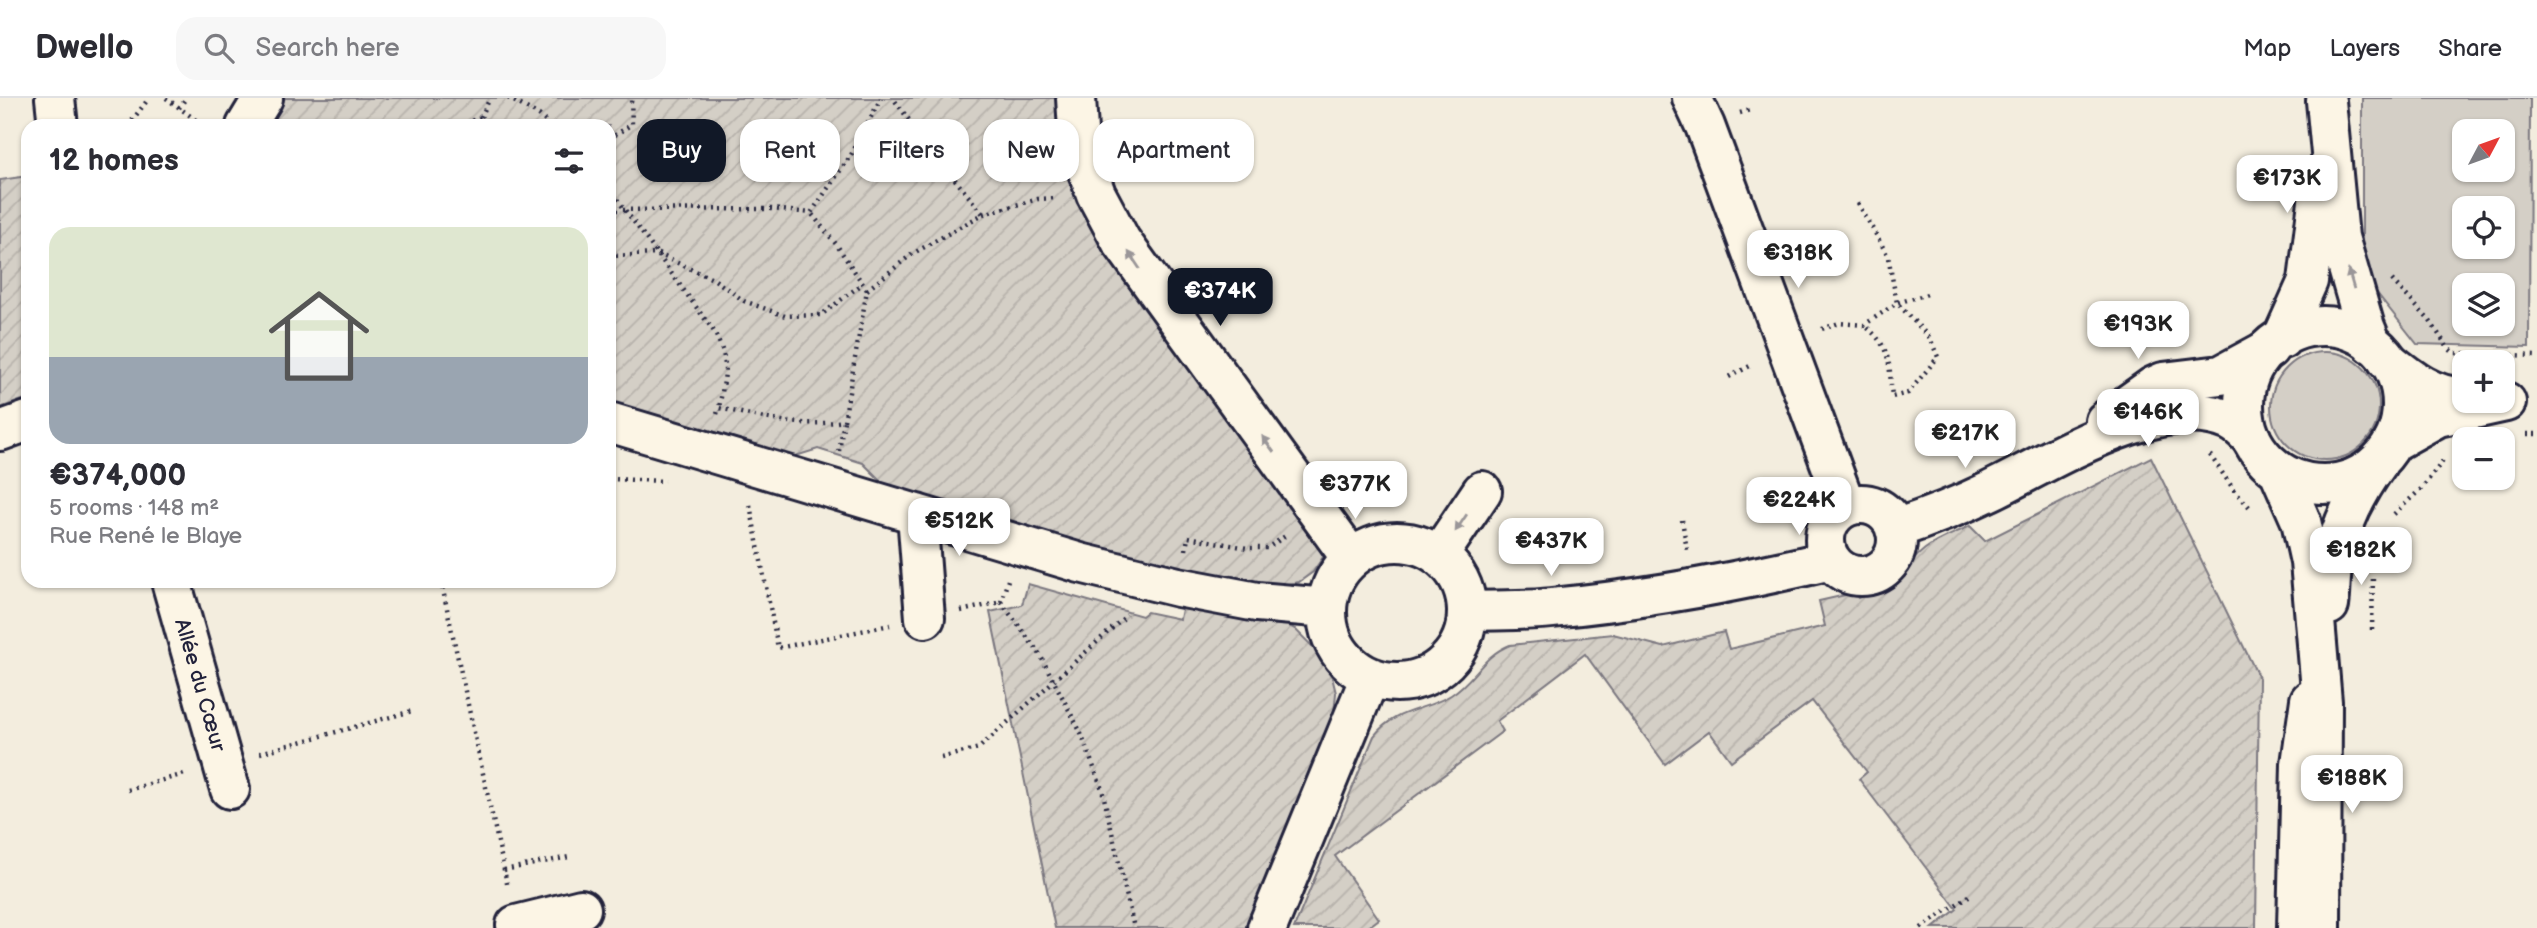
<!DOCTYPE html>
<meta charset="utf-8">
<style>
:root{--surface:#fff;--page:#f7f7f7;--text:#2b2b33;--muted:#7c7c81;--line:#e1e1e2;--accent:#111827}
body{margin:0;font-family:"Balsamiq Sans",sans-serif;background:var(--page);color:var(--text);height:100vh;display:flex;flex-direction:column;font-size:26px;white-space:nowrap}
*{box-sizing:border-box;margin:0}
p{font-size:23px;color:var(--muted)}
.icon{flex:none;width:38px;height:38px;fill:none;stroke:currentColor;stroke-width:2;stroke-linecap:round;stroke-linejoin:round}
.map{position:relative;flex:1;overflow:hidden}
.drawer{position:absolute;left:21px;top:21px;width:595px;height:469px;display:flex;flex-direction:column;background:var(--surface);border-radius:21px;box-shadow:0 2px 5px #0004}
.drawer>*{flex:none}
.banner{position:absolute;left:637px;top:21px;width:665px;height:63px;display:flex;gap:14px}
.needle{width:46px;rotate:49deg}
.tools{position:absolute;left:2452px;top:21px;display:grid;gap:14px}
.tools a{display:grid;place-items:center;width:63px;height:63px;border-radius:14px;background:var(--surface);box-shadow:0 2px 5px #0004;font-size:35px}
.price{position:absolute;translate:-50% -60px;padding:0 16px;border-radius:14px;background:#fff;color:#222;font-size:23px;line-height:46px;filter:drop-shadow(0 2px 4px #0008)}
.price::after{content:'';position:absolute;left:50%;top:42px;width:21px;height:16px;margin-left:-10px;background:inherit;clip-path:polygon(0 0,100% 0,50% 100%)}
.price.selected{background:var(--accent);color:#fff}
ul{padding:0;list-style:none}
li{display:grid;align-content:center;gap:14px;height:371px;padding:0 28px}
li+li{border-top:2px solid var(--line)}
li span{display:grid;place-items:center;height:217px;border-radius:21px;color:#555}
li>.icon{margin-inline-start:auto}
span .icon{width:126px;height:126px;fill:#fffc;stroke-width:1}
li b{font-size:30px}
h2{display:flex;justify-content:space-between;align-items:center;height:84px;padding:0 28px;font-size:30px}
.tag{padding:0 24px;border-radius:21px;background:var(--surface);box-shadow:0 2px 5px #0004;font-size:24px;line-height:63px}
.tag.selected{background:var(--accent);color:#fff}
header{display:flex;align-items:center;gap:42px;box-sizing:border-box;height:98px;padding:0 35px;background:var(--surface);border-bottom:2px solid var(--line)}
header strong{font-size:33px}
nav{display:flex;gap:38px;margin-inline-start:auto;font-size:24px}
.search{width:490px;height:63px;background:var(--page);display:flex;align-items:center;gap:18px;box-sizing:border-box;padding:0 24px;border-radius:21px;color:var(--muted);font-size:26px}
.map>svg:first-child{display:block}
</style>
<header>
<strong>Dwello</strong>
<div class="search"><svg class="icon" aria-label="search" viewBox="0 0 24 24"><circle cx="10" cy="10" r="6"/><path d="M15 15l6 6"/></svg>Search here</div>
<nav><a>Map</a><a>Layers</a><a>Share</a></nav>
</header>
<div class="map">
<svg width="2537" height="830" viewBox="0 0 2537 830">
<defs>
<pattern id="garden-furrows" width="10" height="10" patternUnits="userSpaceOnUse" patternTransform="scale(1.75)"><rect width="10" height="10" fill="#d4cfc6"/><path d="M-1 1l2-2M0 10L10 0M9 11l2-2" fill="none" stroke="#b6b1ab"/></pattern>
</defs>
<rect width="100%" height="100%" fill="#f3edde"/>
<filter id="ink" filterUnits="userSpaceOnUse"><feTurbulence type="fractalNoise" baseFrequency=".0143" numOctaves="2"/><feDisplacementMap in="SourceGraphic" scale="14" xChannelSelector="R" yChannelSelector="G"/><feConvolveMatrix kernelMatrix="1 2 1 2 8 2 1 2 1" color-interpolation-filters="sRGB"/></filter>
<g filter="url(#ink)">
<path fill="#d4cfc6" stroke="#7b7880" stroke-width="2" fill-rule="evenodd" d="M2362,0h168l-1,249 -112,-3 -55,-70zM2464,33h38v39h-38zM2464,110h38v39h-38zM2464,187h38v39h-38z
M2271 308a54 54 0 1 1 108 0a54 54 0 1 1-108 0Z"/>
<path fill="url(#garden-furrows)" stroke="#7b7880" stroke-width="2" d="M285,0h778l4,66 254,376 2,17 -10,15 -14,10 -22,4 -67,-8 -98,-23 -224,-67 -25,-25 -45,-14 -32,10 -177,-53v-280h-342z
M28,78v222l-28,10v-228z
M2151,359l108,221 -3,250h-323l24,-19 -98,-130 8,-7 -55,-71 -81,60 -22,-30 -44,33 -80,-110 -88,67 6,10 -168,125 44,63 -12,9h-73l80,-192c20,-27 51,-25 77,-41 24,-15 31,-39 59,-50l103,-11 50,13 61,-15 5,17 96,-23 -6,-25 35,-8 4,5 45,-20c13,-32 38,-38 67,-52l15,15z
M1028,486l114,32 5,-4 33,7 3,-15 99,18 13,7 21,21 16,27 4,16 -3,31 -85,204h-193l-65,-316 32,-7z"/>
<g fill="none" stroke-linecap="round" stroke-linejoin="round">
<defs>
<path id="minor" d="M55,0l3,28
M1076,0l3,49 17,47 25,47 230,317
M1692,0l13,28 141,380
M246,28l17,-28
M2387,262c22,18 47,38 77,37
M2105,323l49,-35 9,-4 58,-7 48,-26
M609,324l471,141 98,24 79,15 70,6
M0,333l28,-10
M2393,344l45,-25 68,-15
M1825 442a36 36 0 1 1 72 0a36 36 0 1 1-72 0Z
M917,416l8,104
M1895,431c33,-11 64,-23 95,-38 60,-29 173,-101 240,-70 9,4 15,11 21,17
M1327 514a70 70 0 1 1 140 0a70 70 0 1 1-140 0Z
M1439,457l43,-64
M171,483l59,208
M1467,513c28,-1 57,0 85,-3 94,-9 187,-26 279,-48
M516,827l65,-16
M1267,830l103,-251
M2297,830l4,-164 9,-64"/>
<path id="major" d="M2326,3l13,136 26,90 7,17
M2244 307a79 79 0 1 1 158 0a79 79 0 1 1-158 0Z
M2282,241l26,-58 11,-87
M2279,373l22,50 9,41 12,140 -1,226
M2329,507c2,-14 1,-29 4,-43 7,-36 24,-70 45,-99"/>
</defs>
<use href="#minor" stroke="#22223b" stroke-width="44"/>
<use href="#major" stroke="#22223b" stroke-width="44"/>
<path stroke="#22223b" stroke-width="4.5" stroke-dasharray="2 5" stroke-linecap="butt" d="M166,0l38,28
M508,0l31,17 11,11
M179,10l7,-10
M1740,15l10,-3
M481,19l9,-19
M128,28l21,-28
M459,28l22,-9 10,9
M609,41l23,-15 -1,-26
M609,90l104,142c18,32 12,44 6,78
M1858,105l30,53 9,47 33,35 8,19 -30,36 -16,4c-3,-32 0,-50 -28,-72
M609,112l162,-1 40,4 40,-58 30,-57
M983,116l55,-15 19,-1
M609,158l49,-2 57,26 29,21 41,15 36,-1 41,-31
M2392,182l38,41 18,27 6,5 83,3
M867,192l45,-36 71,-40 -52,-64 -38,-52
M1822,231l17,-6 25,2 33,-22 34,-10
M1729,279l23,-12
M717,316l2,-6c46,10 77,20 125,13l23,-131 -31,-46 -25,-31
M2527,336h10
M839,353l5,-30
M2210,357l22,32 19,22
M609,381l56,2
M750,407l28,143 112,-23
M2394,416l27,-25 22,-28
M1682,422l5,30
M1186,452l2,-13 59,11h20l20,-13
M441,483l67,307
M1001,504l38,51 41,78 22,58 32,139
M1001,504l7,-22
M961,513l40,-9
M2372,532l1,-55
M260,655l152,-42
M941,660l38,-10 148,-133
M128,692l60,-17
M504,772l65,-13
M1921,830l48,-32"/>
<use href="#minor" stroke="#fcf5e5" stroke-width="38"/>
<use href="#major" stroke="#fcf5e5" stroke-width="38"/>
</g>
<defs><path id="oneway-solid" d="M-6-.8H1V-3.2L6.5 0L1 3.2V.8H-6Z" transform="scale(1.75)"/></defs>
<g fill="#9a9698">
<use href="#oneway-solid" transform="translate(1134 162) rotate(-124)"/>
<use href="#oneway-solid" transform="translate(2351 181) rotate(-106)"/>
<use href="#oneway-solid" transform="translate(1268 346) rotate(-126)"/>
<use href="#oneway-solid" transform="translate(1461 425) rotate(124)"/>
</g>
</g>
<g text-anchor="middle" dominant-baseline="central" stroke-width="5" stroke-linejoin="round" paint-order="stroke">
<g font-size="21" fill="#22223b" stroke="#fcf5e5">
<text transform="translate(200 587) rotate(74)">Allée du Cœur</text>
</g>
</g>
</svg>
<div class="tools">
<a><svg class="needle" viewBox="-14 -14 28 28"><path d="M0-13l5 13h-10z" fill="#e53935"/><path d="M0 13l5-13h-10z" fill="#7c7c81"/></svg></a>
<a><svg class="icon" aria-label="locate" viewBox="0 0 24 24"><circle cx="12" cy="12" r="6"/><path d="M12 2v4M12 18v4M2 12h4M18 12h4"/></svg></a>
<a><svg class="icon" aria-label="layers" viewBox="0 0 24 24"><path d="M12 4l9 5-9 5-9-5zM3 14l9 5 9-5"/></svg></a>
<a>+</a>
<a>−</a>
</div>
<b class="price" style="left:2287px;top:117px">€173K</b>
<b class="price" style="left:1798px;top:192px">€318K</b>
<b class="price selected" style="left:1220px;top:230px">€374K</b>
<b class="price" style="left:2138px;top:263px">€193K</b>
<b class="price" style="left:2148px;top:351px">€146K</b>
<b class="price" style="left:1965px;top:372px">€217K</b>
<b class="price" style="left:1355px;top:423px">€377K</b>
<b class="price" style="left:1799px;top:439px">€224K</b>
<b class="price" style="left:959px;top:460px">€512K</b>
<b class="price" style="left:1551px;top:480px">€437K</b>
<b class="price" style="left:2361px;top:489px">€182K</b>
<b class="price" style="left:2352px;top:717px">€188K</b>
<div class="banner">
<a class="tag selected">Buy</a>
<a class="tag">Rent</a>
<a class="tag">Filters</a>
<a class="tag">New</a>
<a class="tag">Apartment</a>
</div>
<section class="drawer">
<h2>12 homes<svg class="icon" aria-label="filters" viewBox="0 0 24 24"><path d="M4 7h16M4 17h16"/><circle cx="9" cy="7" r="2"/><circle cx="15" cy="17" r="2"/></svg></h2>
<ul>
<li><span style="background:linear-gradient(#dfe7d0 60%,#9aa5b1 0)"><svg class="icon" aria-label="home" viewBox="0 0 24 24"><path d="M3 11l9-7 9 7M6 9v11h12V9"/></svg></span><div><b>€374,000</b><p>5 rooms · 148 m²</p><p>Rue René le Blaye</p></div></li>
</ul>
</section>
</div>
